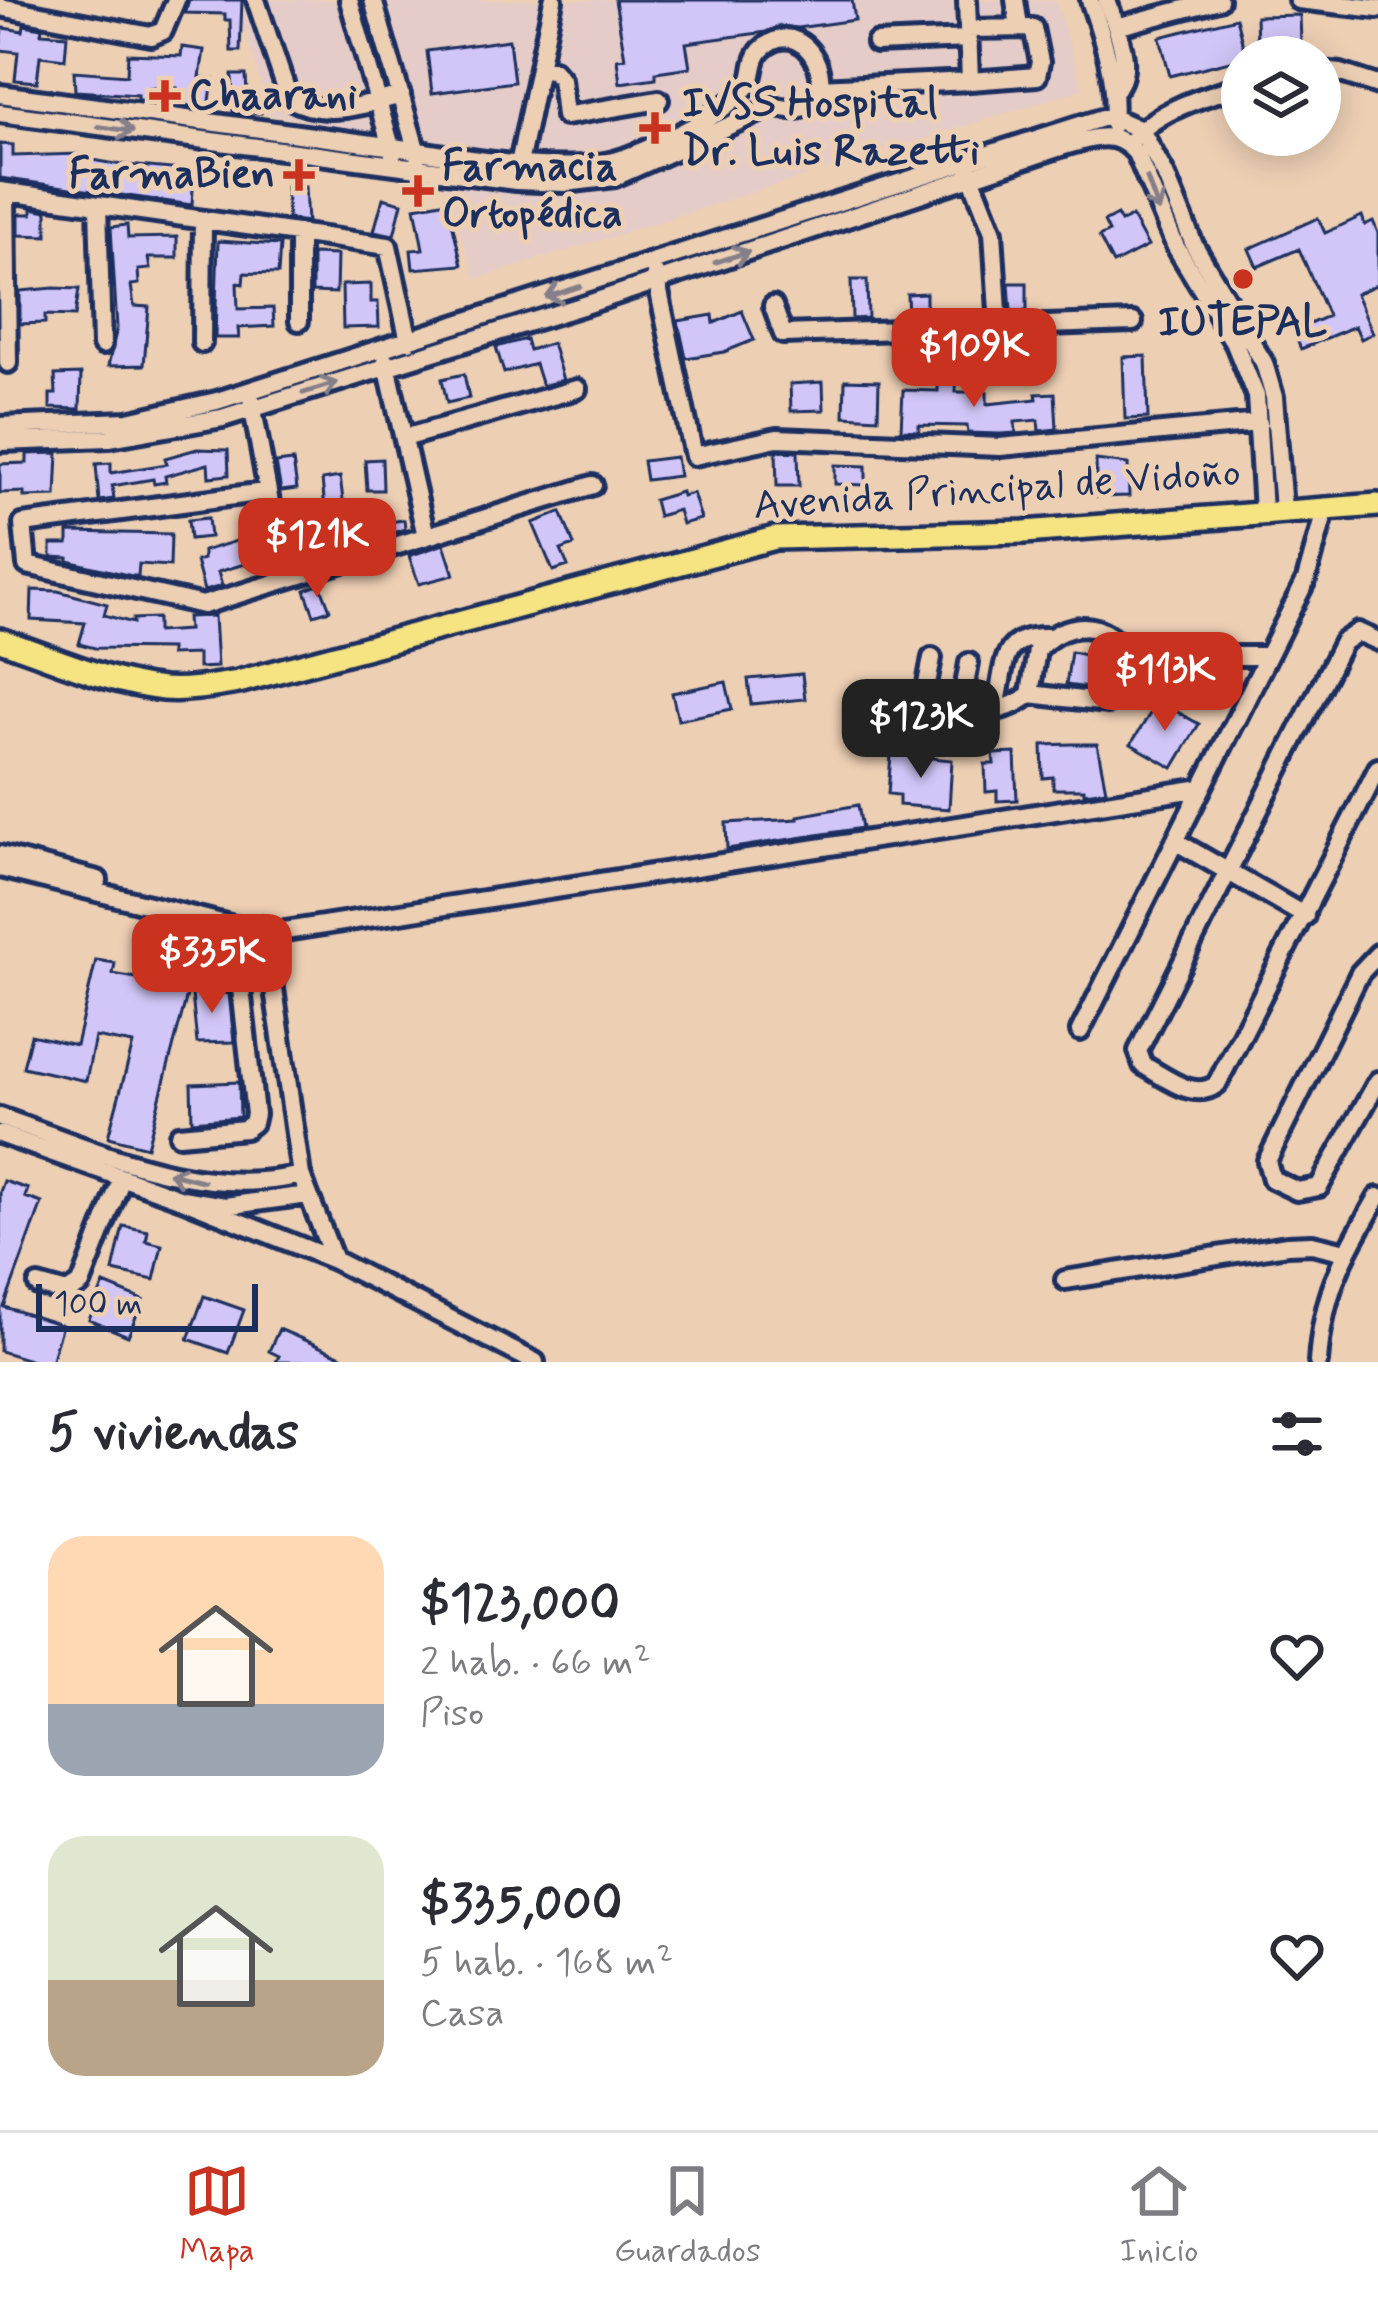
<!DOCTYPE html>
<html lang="es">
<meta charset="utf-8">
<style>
:root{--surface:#fff;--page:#f2f2f3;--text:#2b2b33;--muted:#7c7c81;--line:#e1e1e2;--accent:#c8321e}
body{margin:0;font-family:Mynerve,sans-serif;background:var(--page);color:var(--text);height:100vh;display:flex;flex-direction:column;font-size:45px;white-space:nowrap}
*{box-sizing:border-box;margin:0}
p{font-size:39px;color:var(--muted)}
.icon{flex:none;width:66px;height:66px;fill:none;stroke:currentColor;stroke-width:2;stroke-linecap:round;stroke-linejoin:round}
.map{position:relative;height:1362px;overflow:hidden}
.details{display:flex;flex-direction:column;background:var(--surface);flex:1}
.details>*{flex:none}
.controls{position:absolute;left:1221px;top:36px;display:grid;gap:24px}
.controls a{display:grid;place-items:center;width:120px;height:120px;border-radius:50%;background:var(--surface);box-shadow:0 6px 30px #0003;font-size:60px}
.scale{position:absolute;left:36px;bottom:30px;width:222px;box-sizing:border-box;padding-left:12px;border:6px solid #1b2f5e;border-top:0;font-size:33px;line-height:42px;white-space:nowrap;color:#1b2f5e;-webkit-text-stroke:9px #edcfb4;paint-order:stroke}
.price{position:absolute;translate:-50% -102px;padding:0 27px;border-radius:24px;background:var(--accent);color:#fff;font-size:39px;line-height:78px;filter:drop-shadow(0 3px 6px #0008)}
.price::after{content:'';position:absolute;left:50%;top:72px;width:36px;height:27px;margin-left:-18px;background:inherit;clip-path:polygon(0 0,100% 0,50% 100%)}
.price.on{background:#222;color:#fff}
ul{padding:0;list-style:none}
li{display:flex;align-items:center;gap:36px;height:300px;padding:0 48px}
li span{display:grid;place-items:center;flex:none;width:336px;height:240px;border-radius:36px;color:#555}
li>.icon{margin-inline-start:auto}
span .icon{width:144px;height:144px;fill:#fffc;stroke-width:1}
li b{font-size:51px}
h2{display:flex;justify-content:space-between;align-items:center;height:144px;padding:0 48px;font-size:51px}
.menu{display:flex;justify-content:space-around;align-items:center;height:168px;border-top:3px solid var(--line);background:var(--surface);font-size:33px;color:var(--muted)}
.menu a{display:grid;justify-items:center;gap:6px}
.menu .on{color:var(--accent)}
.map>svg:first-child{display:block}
</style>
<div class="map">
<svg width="1378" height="1362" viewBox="0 0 1378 1362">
<rect width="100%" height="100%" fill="#edcfb4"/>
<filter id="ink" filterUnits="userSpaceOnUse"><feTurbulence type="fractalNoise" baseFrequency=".00833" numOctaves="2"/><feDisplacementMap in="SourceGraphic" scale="24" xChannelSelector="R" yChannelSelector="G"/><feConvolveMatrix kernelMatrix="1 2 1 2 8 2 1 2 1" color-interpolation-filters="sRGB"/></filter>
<g filter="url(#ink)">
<path fill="#e5ccc8" d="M237,0h818l28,89 -607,190 -47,-138 -160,-26z"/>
<path fill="#d2c6f8" stroke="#1b2f5e" stroke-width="3" d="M189,0h53l-2,51h-9l-1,-31h-5v-6l-40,-1z
M615,0h237l3,20 -58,8 -17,-2 -14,6 -80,11 4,24 -34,5v6l-36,5 -3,-24 8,-1z
M1300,15l1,28 -44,1 -1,-28z
M1236,18l10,39 -76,19 -10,-39z
M24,25l18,3 -1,5 26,2 -2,24 -25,-3 -3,26 -22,-2 3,-28 -18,-2 3,-22 20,3z
M509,40l5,42 -82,11 -5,-42z
M182,47l22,3 -4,27 13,2 -4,29 -34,-4 2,-16h-26v12h-14v-5l-62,-4 -1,-20 53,4 1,-21 53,2z
M232,75h14l1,20h13l1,18 -28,-1z
M0,144l13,1v11l68,-2v4l35,6 78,7 -2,34 -192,-27z
M286,187h19l2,35 -19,-3z
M383,198l19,5 -8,32 -20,-4z
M447,201l15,64 -49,4 -2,-19 12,-1 -8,-42z
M32,208l15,3v25l-28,-1v-21h13z
M1117,215l4,7 11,-5 16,29 -35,18 -14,-27 10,-5 -5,-10z
M1362,216l3,9 8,-4 5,12v51l-22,10 17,39 -12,6 -6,-13 -54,23 -8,-18 35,-15 -29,-67 -42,18 -8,-18 69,-31 7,15z
M127,225l1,13 49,-1v21h-29l2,11 -12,1 1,14 -8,1 3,21 15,1 -5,58 -36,1 9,-38 -6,-101z
M218,241l62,4 -2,29 -34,-1 -1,11 -6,-1 1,26 35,-1 1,18 -36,2 1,10h-24z
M312,254l25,1 -1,38 -24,-1z
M851,280h16l1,38 -16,1z
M1009,283h18v28h-16z
M371,284v18h7l1,25 -36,1 -1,-43z
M54,288l25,1 -4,27 -30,-1v8l-25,1v-33z
M926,293v23l-18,1 -1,-23z
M742,311l12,29 -30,12 -38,6 -8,-37 35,-6 1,8z
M526,339l3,11 23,-7 11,37 -21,6 -7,-22 -31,9 -8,-26z
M1146,356l2,62 -23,1 -2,-62z
M81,374l-1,35 -30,-1v-14h6l-1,-19z
M464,374l5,24 -22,5 -5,-24z
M938,375l18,1v16h31v12l50,-5 -1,-5 19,-1 2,36 -18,2 -1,-11 -23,2 1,11 -16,1 -32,-1 -1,-7 -48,-1v6l-18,-1 2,-40 35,1z
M845,380l34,1 -1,37 -34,-2z
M823,382l1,28 -33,1 -1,-27z
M197,449l31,1 1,25 -20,2 -1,-13 -43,12 1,6 -12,2 -1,-5 -41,7 2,13 -15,2 -3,-37 15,-1v10l56,-9 -2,-6z
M776,451l22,1 1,34h-22z
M58,453l-2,43 -32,1v-5l-24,1v-29l27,-1v-9z
M676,457l3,19 -33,4 -3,-19z
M382,459l1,31h-16l-2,-30z
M1096,460l32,4 1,32 -32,1z
M293,461l4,28 -16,2 -5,-28z
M835,465l31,1v19l-31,-1z
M340,477l5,38 -19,3 -4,-38z
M681,492l1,4 11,-3 8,26 -19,5 -4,-14 -20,6 -4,-16z
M561,512l13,33 -13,5 7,16 -15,5 -20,-48z
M208,518l2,19 -20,2 -2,-19z
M323,520l4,33 -18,6 -5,-36z
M404,520l1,9 -31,10 -1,-15z
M68,532l103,2 -1,32 -31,-2 -1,12h-6l-64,-15v-3l-17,-1v-13h17z
M253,536l4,12 -13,4 4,11 -30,9 4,14 -18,5 -8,-30 7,-2v-8z
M444,544l10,31 -35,9 -10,-28z
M320,584l10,26 -16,5 -9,-25z
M32,590l26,1 49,13 -3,11 29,8v-4l24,-1v14l31,-2 -1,-13 27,-1 3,51 -19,1v-14l-28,1v-6l-75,-1 -16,-4 6,-21 -54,-3z
M1071,652l44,9 4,9 -15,20 -38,-5z
M802,674l3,25 -54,5 -3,-25z
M726,682l6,27 -54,11 -6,-27z
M1158,701l41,23 -26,44 -42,-24z
M1073,744h24l9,46 -22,3v-4h-31v-12l-10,1 -1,-33z
M1015,753l2,47 -20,1v-10l-11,1 -1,-28h9l-1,-10z
M891,754l61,6 -3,49 -50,-4v-10l-11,-1z
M858,805l4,23 -135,21 -1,-26 72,-4v-3z
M160,935l31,8 -5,17 6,2 1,10 -46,175 -39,-10 25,-93 -38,-7 -9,44 -63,-14 8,-32 45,10 20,-85 19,3 -2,11 35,6z
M191,985l38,9 5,48 -37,1z
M239,1082l1,35 -48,4 -1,-37z
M4,1181l24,8 -3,8 17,6 -38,104 58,18 -11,37h-15l-36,-11v-159z
M123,1226l25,5 -2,10 16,4 -8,35 -41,-9z
M104,1284l39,16 -15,36 -39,-16z
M204,1296l40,14 -16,43 -40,-14z
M279,1329l76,33h-79l3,-6 -10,-5z"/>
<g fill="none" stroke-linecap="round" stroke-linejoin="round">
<defs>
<path id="minor" d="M256,0l33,98c34,21 76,7 112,-3
M349,0l44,154
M373,0l45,156
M1015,0l4,27
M1090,0c14,41 27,80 23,124
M1107,0c8,27 30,69 7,91
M1298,0l80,9
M0,7l151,29 12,-5 13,-31
M1116,27l103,-27
M968,29l65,-1 7,34 -3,14 -67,5
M876,43l92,-4
M539,69l14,1 8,9 4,37 94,-16
M1320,71l21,2 37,12
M819,88l151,-7 -3,-81
M0,94c127,17 253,34 380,51 67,9 181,35 244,13 34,-12 105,-45 125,-75 6,-9 2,-22 12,-33 52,-50 97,79 12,56l-158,71 -50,6 -49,-2 -516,-68
M1133,139c26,-30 73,-43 109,-54
M518,169l35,-169
M969,171l24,61 6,95
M0,191l388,55 21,95
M6,192l2,171
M98,205l4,140
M655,273l39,183 83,-18 223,9 259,-24
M773,306l10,28 350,-12
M299,321v-88
M202,343l1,-123
M386,361l40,175
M251,398l33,182
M0,426l128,-5 89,-20 885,-283h12l27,12 24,44 29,71 70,118 10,34 9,112
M404,438l173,-49
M0,442l109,-4 113,-20 366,-114 470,-156c28,-8 57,-22 78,5l40,94 59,97 21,52 7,115
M265,492l-242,32 4,41 176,40 390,-120
M1378,641l-20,-9 -15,10 -205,409 5,14c23,12 51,37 74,19l161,-316
M1030,694l7,-44c17,-20 48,-32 73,-14 11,8 16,22 28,30
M996,707c10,-41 2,-72 52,-70
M922,710l10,-52
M960,713l9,-50
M862,722c15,-5 30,-11 47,-12 39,-2 88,13 121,-16l78,9 9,-7 21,-30 11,1 33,-11h86
M1175,841l130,75
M0,855l98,25
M0,868l266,66 936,-146
M260,926l6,8 35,241 33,85
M1378,954l-18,19 -93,188 5,18 25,12 22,-4 59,-106
M1080,1031l226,-451 20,-73
M0,1117c97,33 197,83 301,58
M0,1134l182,65 43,7 83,-11
M179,1135l66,-6 8,-6 2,-9 -21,-188
M182,1199l152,61 201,102
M1065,1280l222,-35 25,-1 34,8
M38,1285l29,8 14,-9 41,-106
M1318,1362c5,-72 25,-104 60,-165"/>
<path id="major" d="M0,640c52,17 108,43 163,49 25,2 51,-3 75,-7l537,-144 249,-6 354,-27"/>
</defs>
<use href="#minor" stroke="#1b2f5e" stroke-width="26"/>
<use href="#major" stroke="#1b2f5e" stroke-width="30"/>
<use href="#minor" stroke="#edcfb4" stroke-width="16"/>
<use href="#major" stroke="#f6e381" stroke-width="21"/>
</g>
<defs><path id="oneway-shaft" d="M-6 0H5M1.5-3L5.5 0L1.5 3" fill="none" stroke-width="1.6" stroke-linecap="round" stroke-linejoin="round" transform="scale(3)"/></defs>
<g stroke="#847f89">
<use href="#oneway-shaft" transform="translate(116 129) rotate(8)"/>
<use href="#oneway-shaft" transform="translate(1153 195) rotate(70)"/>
<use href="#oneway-shaft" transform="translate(732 257) rotate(-18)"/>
<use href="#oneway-shaft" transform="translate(563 292) rotate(162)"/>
<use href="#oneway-shaft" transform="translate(320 388) rotate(-17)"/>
<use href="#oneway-shaft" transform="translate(186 1177) rotate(-166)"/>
</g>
</g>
<g fill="#c8321e" stroke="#edcfb4" stroke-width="4.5">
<path d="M159 78h12v12h12v12h-12v12h-12v-12h-12v-12h12z"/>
<path d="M649 110h12v12h12v12h-12v12h-12v-12h-12v-12h12z"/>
<path d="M293 157h12v12h12v12h-12v12h-12v-12h-12v-12h12z"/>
<path d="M412 173h12v12h12v12h-12v12h-12v-12h-12v-12h12z"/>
<circle cx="1243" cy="279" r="12"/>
</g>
<g text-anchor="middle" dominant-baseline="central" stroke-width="10" stroke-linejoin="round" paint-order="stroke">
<g font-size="42" font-weight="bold" fill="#1b2f5e" stroke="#edcfb4" text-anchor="start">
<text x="189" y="96">Chaarani</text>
<text x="682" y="104">IVSS Hospital<tspan x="682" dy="48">Dr. Luis Razetti</tspan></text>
<text x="442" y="167">Farmacia<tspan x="442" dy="48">Ortopédica</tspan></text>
<text x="275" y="175" text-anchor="end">FarmaBien</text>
<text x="1243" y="323" text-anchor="middle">IUTEPAL</text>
</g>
<g font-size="42" fill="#1b2f5e" stroke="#edcfb4">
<text transform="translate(997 490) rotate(-4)">Avenida Principal de Vidoño</text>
</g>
</g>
</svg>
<div class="controls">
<a><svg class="icon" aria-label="layers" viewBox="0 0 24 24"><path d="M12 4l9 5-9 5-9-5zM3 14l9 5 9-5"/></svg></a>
</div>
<div class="scale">100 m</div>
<b class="price" style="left:974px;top:410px">$109K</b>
<b class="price" style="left:317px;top:600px">$121K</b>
<b class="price" style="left:1165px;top:734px">$113K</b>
<b class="price on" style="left:921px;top:781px">$123K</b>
<b class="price" style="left:212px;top:1016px">$335K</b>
</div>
<section class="details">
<h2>5 viviendas<svg class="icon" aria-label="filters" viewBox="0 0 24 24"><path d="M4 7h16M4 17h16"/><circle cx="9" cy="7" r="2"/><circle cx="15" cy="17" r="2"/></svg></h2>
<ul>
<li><span style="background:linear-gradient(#ffd9b3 70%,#9aa5b1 0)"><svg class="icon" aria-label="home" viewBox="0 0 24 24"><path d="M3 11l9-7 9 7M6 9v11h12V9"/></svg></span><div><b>$123,000</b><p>2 hab. · 66 m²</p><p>Piso</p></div><svg class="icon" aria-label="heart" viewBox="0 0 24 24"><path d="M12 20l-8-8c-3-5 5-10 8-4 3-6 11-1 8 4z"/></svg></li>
<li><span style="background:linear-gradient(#dfe7d0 60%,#b9a48a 0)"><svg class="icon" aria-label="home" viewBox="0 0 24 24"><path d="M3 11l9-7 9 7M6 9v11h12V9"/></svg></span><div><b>$335,000</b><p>5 hab. · 168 m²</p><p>Casa</p></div><svg class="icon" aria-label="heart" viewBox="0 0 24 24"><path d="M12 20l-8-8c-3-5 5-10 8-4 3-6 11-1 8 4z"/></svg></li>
</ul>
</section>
<nav class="menu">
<a class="on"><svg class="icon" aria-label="map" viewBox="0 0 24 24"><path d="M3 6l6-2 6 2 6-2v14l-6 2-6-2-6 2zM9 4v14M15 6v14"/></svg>Mapa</a>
<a><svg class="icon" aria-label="saved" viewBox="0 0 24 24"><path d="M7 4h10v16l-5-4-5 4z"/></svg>Guardados</a>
<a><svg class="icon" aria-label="home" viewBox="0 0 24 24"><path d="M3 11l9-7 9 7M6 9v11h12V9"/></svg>Inicio</a>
</nav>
